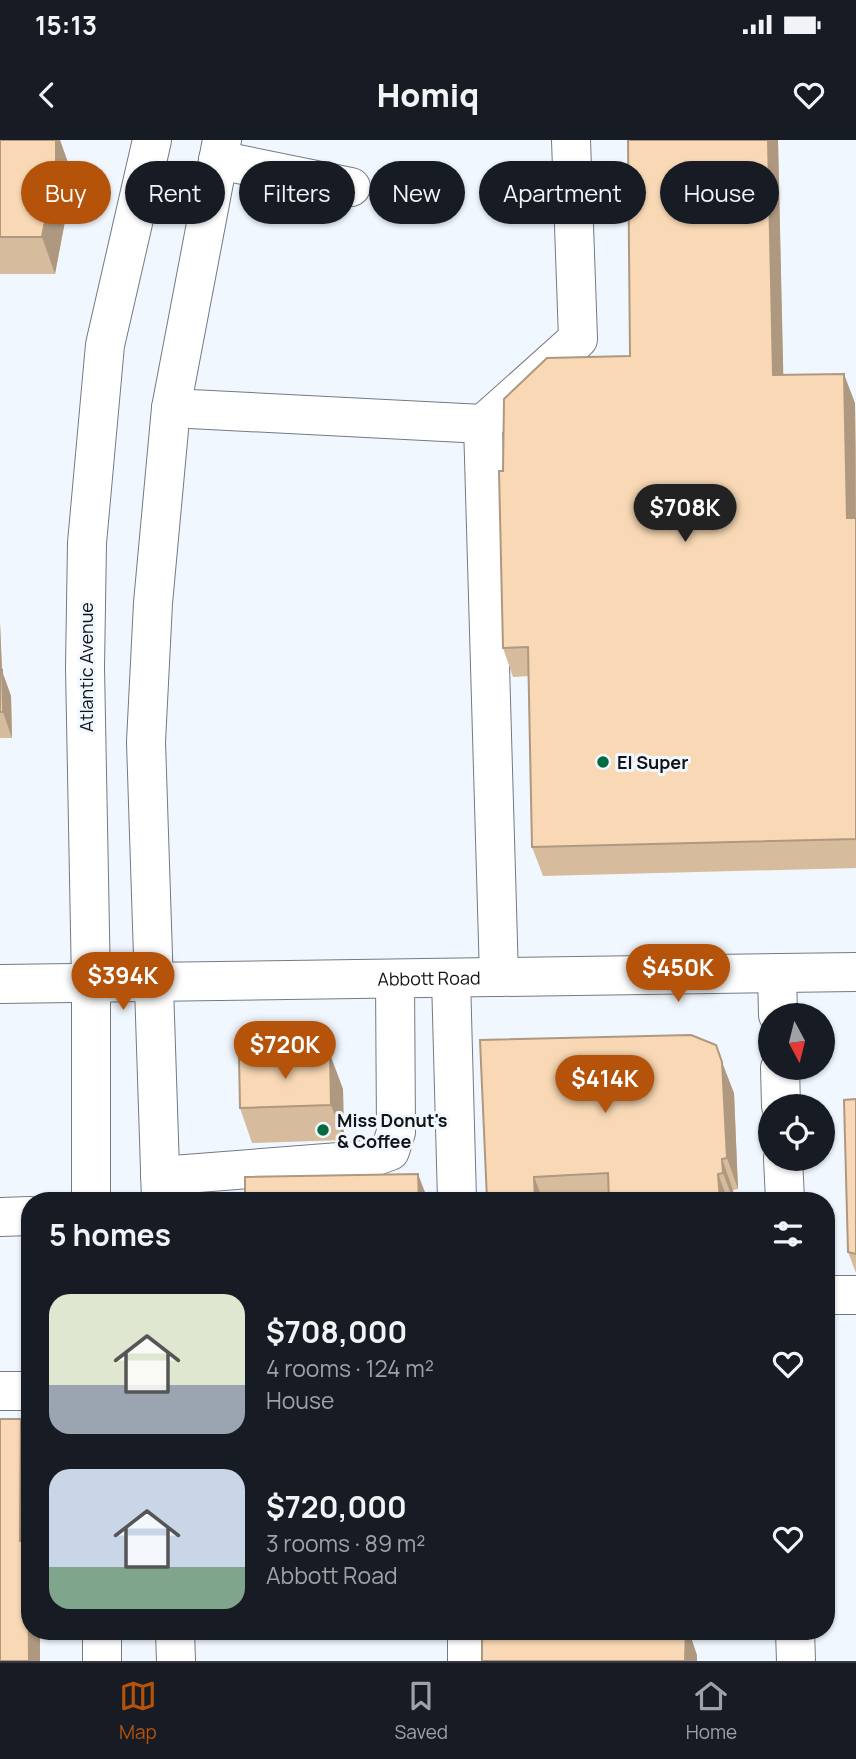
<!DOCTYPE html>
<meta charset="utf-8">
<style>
:root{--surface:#171b24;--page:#20242c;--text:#f1f3f6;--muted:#9ea1a6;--line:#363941;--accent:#b45309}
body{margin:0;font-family:Manrope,sans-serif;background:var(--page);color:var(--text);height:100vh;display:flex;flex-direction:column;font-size:26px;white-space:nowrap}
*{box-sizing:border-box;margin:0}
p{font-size:23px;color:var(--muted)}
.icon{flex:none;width:38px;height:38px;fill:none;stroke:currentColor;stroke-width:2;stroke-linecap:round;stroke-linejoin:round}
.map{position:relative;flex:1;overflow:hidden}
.side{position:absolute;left:21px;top:1052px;width:814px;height:448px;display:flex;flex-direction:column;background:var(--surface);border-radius:28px;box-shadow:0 2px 5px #0004}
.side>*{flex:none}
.guide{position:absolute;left:21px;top:21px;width:816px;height:63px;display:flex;gap:14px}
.needle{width:46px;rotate:173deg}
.buttons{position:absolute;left:758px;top:863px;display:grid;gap:14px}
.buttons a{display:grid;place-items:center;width:77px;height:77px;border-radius:50%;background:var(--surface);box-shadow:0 2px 5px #0004;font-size:35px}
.price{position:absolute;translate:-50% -60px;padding:0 16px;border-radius:24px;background:var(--accent);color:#fff;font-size:23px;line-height:46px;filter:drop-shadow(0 2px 4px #0008)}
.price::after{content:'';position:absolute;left:50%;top:42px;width:21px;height:16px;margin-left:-10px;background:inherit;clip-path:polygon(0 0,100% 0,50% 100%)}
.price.current{background:#222;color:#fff}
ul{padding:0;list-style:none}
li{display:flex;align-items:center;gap:21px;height:175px;padding:0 28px}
li span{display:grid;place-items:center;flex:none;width:196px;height:140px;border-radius:21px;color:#555}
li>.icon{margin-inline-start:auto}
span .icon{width:84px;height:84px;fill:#fffc;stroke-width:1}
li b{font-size:30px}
h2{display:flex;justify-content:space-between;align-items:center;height:84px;padding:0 28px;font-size:30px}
.chip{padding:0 24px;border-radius:32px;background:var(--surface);box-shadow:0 2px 5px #0004;font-size:24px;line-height:63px}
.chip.current{background:var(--accent);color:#fff}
.status{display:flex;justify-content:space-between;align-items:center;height:49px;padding:0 35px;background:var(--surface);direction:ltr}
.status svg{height:19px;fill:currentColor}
header{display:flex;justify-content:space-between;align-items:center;height:91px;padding:0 28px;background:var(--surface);font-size:32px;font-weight:800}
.tabs{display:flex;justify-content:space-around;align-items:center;height:98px;border-top:2px solid var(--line);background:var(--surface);font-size:19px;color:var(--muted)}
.tabs a{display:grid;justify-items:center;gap:4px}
.tabs .current{color:var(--accent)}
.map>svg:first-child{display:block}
</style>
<div class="status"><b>15:13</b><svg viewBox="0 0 49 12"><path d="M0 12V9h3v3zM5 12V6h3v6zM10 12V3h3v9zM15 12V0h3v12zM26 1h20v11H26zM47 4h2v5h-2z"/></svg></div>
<header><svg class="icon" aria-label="back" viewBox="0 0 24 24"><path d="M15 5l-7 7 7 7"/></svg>Homiq<svg class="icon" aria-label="heart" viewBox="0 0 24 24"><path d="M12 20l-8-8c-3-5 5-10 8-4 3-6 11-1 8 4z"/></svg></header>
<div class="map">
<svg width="856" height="1521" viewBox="0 0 856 1521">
<rect width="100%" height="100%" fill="#f1f7fe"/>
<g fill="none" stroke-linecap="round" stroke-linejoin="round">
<defs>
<g id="minor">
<path d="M218,20l133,27"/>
<path d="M171,268l312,16"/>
<path d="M777,833l1,42"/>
<path d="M499,837l-16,-553 95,-85 -7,-199"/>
<path d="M451,838l6,222"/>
<path id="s1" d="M0,844l856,-12"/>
<path d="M780,928l1,38"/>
<path d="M783,1018l2,42"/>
<path d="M160,1036l205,-16 25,-9 6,-19 -1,-153"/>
<path d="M0,1077l30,-1"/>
<path d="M826,1155h30"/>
<path d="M0,1251h30"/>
<path d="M467,1491v30"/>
<path d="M795,1491l1,30"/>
</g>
<path id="major" d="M91,1060v-217l-6,-316 2,-124 18,-198 47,-205
M161,1060l-15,-458 7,-139 18,-195 51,-268
M102,1491v30
M175,1491l1,30"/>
</defs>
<use href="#minor" stroke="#747a82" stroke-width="40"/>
<use href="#major" stroke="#747a82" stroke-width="40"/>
<use href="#minor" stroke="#fff" stroke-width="38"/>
<use href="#major" stroke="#fff" stroke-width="38"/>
</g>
<path fill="#d6bb9c" d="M0,0l69,25v35l-14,74h-55z
M628,0h150l5,235 72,28 1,51v414l-313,8 -11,-29 -3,-171 -16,1 -10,-29v-177l127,-115z
M0,483l2,48 9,25 1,42h-12z
M480,900l254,53 4,96 -5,1 1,10h-247z
M343,949l1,51 -92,3 -12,-35z
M856,959v174l-8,-21z"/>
<path fill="#ae987f" d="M49,0h11l9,25v35l-14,74 -13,-37z
M768,0h10l6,264 -11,-29z
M844,234l11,29 1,139 -9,-24z
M0,483l2,48 9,25 1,42 -9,-26 -3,-23z
M330,914l13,35 1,51 -13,-35z
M722,922l12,31 4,96 -11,-31z
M722,1019l11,31 1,10h-1l-10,-27z
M418,1034l10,26h-9z
M718,1034l10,26h-8z
M534,1037l9,23h-8z
M21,1279l9,24v188h10v30h-11l-9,-120z
M680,1491h9l8,24v6h-12z"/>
<path fill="#f9d9b5" stroke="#ae987f" stroke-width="2" d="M0,0h56v23l-14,74h-42z
M628,0h140l5,235 71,-1 3,144h9v321l-324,8 -4,-200 -25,1 -4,-177h4l1,-72 43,-41 83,-2z
M2,530l1,42h-3v-41z
M691,895l25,10 6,17 5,96 -5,1 1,14 -5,1 2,26h-111l-1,-27 -74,4 1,23h-48l-7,-160z
M330,914l1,51 -91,3 -1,-52z
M856,959v155l-8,-2 -4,-152z
M418,1034l1,26h-174v-23z
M0,1279h21l-1,122h8l1,120h-29z
M482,1491h204l-1,30h-203z"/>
<g fill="#046b40" stroke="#f1f7fe" stroke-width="2.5">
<circle cx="603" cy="622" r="7"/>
<circle cx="323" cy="990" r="7"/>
</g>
<g text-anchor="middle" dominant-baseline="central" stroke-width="6" stroke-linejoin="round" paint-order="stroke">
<g font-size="18" fill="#111316" stroke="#f1f7fe">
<text transform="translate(86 527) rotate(-90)">Atlantic Avenue</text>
<text stroke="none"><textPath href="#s1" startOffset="429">Abbott Road</textPath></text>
</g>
<g font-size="18" font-weight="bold" fill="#111316" stroke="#f1f7fe" text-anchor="start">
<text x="617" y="622">El Super</text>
<text x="337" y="980">Miss Donut's<tspan x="337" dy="21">&amp; Coffee</tspan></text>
</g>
</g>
</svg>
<div class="buttons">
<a><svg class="needle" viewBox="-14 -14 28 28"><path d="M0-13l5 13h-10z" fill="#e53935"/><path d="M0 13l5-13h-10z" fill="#9ea1a6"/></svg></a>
<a><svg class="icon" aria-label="locate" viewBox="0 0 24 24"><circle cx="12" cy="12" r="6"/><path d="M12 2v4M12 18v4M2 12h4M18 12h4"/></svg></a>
</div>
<b class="price current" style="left:685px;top:404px">$708K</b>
<b class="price" style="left:678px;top:864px">$450K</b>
<b class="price" style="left:123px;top:872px">$394K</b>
<b class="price" style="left:285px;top:941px">$720K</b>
<b class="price" style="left:605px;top:975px">$414K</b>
<div class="guide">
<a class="chip current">Buy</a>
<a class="chip">Rent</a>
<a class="chip">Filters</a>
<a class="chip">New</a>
<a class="chip">Apartment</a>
<a class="chip">House</a>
</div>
<section class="side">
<h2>5 homes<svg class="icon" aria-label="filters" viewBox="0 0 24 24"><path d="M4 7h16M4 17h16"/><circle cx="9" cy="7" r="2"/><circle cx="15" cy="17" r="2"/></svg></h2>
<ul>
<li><span style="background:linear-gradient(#dfe7d0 65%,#9aa5b1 0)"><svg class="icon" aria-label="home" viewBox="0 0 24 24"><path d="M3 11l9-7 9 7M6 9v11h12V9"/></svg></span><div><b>$708,000</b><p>4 rooms · 124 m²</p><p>House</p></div><svg class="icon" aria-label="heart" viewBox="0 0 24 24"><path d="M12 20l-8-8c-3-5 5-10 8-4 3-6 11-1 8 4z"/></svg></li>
<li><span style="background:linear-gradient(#c9d6e8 70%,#7fa58c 0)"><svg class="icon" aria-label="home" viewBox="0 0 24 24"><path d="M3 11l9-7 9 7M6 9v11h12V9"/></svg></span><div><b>$720,000</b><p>3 rooms · 89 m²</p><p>Abbott Road</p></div><svg class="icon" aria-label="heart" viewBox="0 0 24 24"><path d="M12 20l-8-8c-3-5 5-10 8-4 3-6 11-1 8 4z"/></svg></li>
</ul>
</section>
</div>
<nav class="tabs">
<a class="current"><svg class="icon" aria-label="map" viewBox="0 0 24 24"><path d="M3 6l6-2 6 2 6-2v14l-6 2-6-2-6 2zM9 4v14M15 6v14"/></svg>Map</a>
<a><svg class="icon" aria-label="saved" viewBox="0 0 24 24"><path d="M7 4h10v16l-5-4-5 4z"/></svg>Saved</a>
<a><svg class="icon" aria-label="home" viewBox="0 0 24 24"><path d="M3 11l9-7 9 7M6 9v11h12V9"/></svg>Home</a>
</nav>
